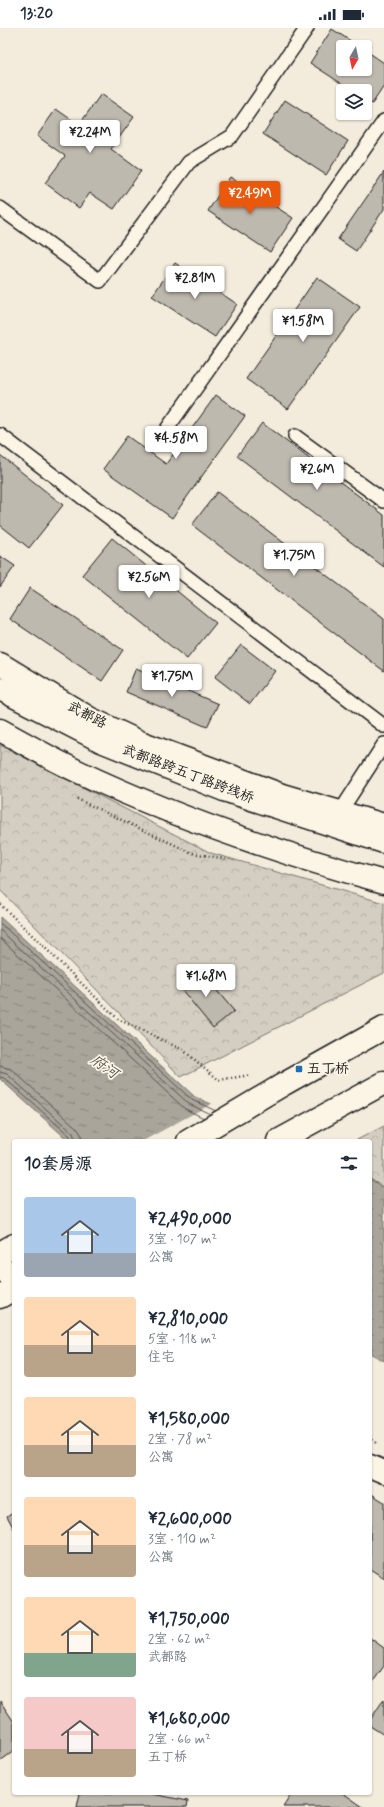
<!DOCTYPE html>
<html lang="zh">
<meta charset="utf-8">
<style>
:root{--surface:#fff;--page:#f2f2f3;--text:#1f2937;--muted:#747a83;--accent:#ea580c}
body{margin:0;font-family:Mynerve,"LXGW WenKai TC",sans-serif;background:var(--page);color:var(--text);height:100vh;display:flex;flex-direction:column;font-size:15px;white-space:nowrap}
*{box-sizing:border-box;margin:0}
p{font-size:13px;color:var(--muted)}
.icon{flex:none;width:22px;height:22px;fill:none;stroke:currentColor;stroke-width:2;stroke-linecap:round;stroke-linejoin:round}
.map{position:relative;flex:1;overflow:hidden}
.side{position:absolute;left:12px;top:1111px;width:360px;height:656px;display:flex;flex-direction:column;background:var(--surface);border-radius:4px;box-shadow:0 1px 3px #0004}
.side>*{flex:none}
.needle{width:26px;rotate:189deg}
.tools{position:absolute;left:336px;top:12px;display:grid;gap:8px}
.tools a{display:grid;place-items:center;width:36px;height:36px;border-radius:4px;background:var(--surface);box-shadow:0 1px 3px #0004;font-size:20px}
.price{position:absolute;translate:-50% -34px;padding:0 9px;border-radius:4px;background:#fff;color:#222;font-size:13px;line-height:26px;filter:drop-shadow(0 1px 2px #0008)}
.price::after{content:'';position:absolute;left:50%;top:24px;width:12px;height:9px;margin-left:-6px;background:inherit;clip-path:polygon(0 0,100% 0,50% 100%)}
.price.active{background:var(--accent);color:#fff}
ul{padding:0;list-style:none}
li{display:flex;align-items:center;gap:12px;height:100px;padding:0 12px}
li span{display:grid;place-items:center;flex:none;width:112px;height:80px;border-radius:4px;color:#555}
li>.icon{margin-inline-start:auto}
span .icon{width:48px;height:48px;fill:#fffc;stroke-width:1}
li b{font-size:17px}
h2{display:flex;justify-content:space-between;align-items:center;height:48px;padding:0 12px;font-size:17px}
.status{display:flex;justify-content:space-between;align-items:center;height:28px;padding:0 20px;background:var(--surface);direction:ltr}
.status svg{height:11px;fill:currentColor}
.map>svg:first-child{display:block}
</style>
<div class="status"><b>13:20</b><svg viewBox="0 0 49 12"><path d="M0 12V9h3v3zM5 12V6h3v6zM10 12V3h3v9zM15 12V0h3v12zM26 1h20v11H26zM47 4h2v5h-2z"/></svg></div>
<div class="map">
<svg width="384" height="1779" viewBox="0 0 384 1779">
<defs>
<pattern id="park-crowns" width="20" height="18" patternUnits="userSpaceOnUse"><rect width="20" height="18" fill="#d3cec1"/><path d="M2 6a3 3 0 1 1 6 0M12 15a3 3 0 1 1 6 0" fill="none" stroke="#b5b0a5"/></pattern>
<pattern id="water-ripples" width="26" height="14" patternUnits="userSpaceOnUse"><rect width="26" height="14" fill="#aaa59b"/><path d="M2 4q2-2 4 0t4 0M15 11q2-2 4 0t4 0" fill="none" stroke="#8a867e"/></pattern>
</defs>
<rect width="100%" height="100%" fill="#f3ecdd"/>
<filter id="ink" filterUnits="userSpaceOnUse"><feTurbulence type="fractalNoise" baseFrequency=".025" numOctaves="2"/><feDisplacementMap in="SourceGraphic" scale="8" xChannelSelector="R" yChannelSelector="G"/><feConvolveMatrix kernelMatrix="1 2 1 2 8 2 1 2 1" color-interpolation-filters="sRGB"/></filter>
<g filter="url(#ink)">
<path fill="url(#park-crowns)" stroke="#78756e" d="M0,717l211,108 173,50v70l-203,104 -181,-187z
M384,1098v62l-14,-9v-38h-15z"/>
<path fill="url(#water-ripples)" stroke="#716e68" d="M0,889l195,180 102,44h-228l-69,-62z
M370,1151l14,9v173l-14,-8z"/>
<path fill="#f3ecdd" d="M213,1075l85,36 1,2h-156z"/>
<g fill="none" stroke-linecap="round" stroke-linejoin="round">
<path stroke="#55534f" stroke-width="1" d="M0,895l192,177 24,11
M0,902l189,174 21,10
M0,910l185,171 19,9
M0,1038l11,3 66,59 4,6 1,7
M0,1044l7,2 66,59 3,8
M0,1049l4,1 66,58 1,5"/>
</g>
<path fill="#beb9ae" stroke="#1c1c1c" d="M332,1l28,18h-17v22h22v-19l19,13v23l-12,18 -7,-5v-8h-12l-43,-28z
M101,66l33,23 -23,32 30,22 -27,38 -24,-16 -11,15 -34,-25 20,-27 -28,-20 19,-27 23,16z
M285,72l63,41 -22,34 -63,-41z
M384,144v37l-28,42 -18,-12z
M230,149l63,41 -23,34 -62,-41z
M175,235l62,41 -22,33 -63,-41z
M317,249l43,30 -72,102 -42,-30z
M216,367l29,21 -73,102 -69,-49 24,-33 39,28z
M262,395l122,92v52l-147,-111z
M0,427l63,50 -34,43 -29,-23z
M217,464l167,127v52l-192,-146z
M112,510l104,85 -29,36 -105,-84z
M0,528l15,10 -15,21z
M30,560l93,62 -21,31 -92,-62z
M241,617l34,26 -25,33 -35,-27z
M136,640l82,36 -11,23 -81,-35z
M198,940l36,43 -21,17 -36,-44z
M370,1465l14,9v76l-14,-9z
M14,1483v18l-7,-13z
M370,1610l14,10v18l-14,20z
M384,1671v36l-14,-9v-6z
M0,1673l14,21v29l-14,10z
M80,1765h68l40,8 -1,6h-110z
M288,1765h55l20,14h-80l8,-12z"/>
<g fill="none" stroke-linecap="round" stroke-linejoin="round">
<defs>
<path id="lane" d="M0,180l100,73 89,-119 43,-26 75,-108
M0,407l384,291
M295,408l89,65
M157,415l227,-322
M340,784l44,-68"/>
<path id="street" d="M0,636l89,54 51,24 142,53 102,30
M0,702c26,14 51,29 77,41 99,47 202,82 307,111
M0,1236l14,18
M370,1438l14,6"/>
<path id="secondary" d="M0,661l101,52 123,49 160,52"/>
<path id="primary" d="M188,1113l96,-57 100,-56
M278,1113l106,-58
M0,1225l14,-8
M0,1269l14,-8"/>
</defs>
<use href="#lane" stroke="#1c1c1c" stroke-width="16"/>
<use href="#street" stroke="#1c1c1c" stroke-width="25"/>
<use href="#secondary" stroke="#1c1c1c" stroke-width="25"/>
<use href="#primary" stroke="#1c1c1c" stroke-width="25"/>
<path stroke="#1c1c1c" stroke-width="2.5" stroke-dasharray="1 3" stroke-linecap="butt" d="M77,771l115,54 34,6
M0,876l118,115 65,31 36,30 32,-5
M370,1408l6,7"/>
<use href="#lane" stroke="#fcf5e5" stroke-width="13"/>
<use href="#street" stroke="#fcf5e5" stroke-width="22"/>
<use href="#secondary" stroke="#fcf5e5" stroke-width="22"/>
<use href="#primary" stroke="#fcf5e5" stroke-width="22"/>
</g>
</g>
<rect fill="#1f6fb2" stroke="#fcf5e5" stroke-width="1.5" x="295" y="1037" width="8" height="8" rx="2"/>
<g text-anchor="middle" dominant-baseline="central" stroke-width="3.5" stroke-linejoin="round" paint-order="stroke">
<g font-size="14" fill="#1c1c1c" stroke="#fcf5e5">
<text transform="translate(87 687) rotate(28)">武都路</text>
<text transform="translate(188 746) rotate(21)">武都路跨五丁路跨线桥</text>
</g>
<g font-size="14" fill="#1c1c1c" stroke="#fcf5e5" text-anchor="start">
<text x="307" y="1041">五丁桥</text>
</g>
<g font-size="15" font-style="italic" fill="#55534f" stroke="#fcf5e5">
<text transform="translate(104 1039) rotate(35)">府河</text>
</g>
</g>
</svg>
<div class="tools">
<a><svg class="needle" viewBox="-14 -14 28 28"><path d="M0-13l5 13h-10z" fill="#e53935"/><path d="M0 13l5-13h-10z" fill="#747a83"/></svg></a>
<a><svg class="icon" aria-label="layers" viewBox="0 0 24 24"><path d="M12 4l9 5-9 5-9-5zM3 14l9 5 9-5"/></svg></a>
</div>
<b class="price" style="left:90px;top:126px">¥2.24M</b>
<b class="price active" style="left:250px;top:187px">¥2.49M</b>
<b class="price" style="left:195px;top:272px">¥2.81M</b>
<b class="price" style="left:303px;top:315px">¥1.58M</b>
<b class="price" style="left:176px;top:432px">¥4.58M</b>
<b class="price" style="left:317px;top:463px">¥2.6M</b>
<b class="price" style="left:294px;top:549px">¥1.75M</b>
<b class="price" style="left:149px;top:571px">¥2.56M</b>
<b class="price" style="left:172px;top:670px">¥1.75M</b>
<b class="price" style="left:206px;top:970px">¥1.68M</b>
<section class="side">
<h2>10套房源<svg class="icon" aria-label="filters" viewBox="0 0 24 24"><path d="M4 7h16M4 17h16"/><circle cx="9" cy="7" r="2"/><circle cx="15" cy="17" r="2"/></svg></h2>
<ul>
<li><span style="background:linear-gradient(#a9c7e8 70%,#9aa5b1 0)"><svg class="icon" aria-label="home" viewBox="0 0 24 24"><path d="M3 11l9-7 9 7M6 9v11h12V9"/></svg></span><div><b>¥2,490,000</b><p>3室 · 107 m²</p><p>公寓</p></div></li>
<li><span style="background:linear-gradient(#ffd9b3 60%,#b9a48a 0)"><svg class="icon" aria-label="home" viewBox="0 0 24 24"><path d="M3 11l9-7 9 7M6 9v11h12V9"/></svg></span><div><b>¥2,810,000</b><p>5室 · 118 m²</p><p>住宅</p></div></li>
<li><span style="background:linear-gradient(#ffd9b3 60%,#b9a48a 0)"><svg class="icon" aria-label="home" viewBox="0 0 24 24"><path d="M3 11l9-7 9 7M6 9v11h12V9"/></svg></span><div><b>¥1,580,000</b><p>2室 · 78 m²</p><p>公寓</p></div></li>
<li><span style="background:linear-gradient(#ffd9b3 60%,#b9a48a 0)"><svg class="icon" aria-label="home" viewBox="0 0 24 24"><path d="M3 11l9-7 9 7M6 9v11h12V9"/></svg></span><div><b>¥2,600,000</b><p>3室 · 110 m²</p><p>公寓</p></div></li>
<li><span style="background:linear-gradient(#ffd9b3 70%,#7fa58c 0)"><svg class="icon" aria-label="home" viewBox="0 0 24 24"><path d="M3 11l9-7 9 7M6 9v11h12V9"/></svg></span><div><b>¥1,750,000</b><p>2室 · 62 m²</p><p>武都路</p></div></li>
<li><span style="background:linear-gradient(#f6c9c9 65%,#b9a48a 0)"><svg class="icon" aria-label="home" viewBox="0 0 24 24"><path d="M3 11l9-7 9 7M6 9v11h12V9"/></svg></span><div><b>¥1,680,000</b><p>2室 · 66 m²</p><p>五丁桥</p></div></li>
</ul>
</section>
</div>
